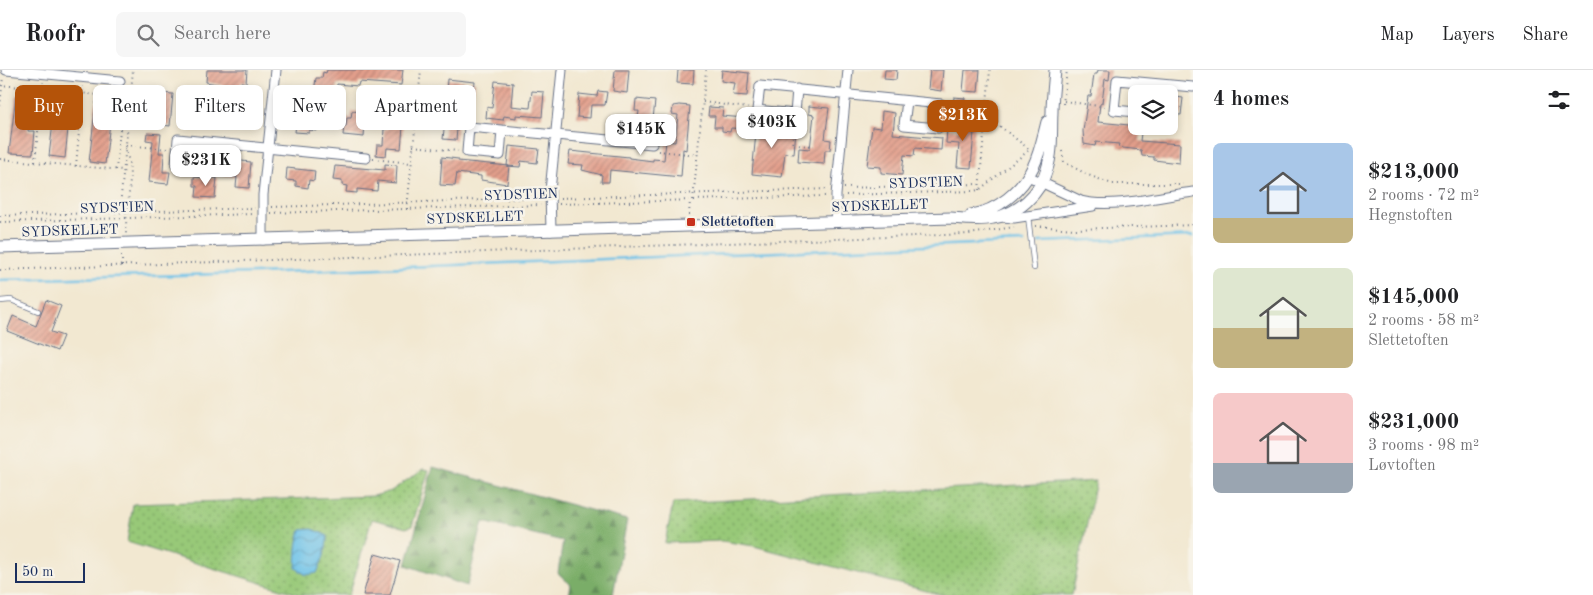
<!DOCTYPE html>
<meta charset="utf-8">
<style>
:root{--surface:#fff;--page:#f6f6f6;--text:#202124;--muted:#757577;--line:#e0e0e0;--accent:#b45309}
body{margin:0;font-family:"Old Standard TT",serif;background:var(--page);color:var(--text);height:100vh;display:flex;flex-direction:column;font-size:19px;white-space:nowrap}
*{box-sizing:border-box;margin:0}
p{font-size:16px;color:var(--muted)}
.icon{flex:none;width:28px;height:28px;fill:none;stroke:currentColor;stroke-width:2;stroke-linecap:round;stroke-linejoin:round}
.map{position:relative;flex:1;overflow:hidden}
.sheet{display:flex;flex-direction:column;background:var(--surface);width:400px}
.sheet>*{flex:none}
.hud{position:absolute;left:15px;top:15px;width:475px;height:45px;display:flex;gap:10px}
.tools{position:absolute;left:1128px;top:15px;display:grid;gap:10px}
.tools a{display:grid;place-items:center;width:50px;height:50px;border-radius:8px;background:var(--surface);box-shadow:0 2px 8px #0003;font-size:25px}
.scale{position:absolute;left:15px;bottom:12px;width:70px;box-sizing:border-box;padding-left:5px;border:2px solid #1b2f5e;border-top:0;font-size:14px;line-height:18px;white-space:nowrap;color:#1b2f5e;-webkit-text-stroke:4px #f7f3e8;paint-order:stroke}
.price{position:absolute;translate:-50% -42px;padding:0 11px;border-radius:10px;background:#fff;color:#222;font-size:16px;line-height:32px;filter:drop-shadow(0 1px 2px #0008)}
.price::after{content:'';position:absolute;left:50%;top:30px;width:15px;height:11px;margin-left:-8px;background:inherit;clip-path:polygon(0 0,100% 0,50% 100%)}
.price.selected{background:var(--accent);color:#fff}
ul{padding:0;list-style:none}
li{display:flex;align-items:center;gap:15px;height:125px;padding:0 20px}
li span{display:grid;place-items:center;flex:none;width:140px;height:100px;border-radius:8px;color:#555}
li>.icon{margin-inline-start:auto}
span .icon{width:60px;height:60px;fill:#fffc;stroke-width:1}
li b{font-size:21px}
h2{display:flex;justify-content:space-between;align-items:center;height:60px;padding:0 20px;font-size:21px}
.tag{padding:0 18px;border-radius:8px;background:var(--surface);box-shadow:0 2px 8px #0003;font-size:18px;line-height:45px}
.tag.selected{background:var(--accent);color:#fff}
header{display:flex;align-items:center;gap:30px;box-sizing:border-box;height:70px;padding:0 25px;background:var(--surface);border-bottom:1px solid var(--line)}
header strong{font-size:24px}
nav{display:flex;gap:28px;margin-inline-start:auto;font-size:18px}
.search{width:350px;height:45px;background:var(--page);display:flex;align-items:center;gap:12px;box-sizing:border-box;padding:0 18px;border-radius:8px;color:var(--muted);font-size:19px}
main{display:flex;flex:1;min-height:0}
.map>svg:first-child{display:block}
</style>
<header>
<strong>Roofr</strong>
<div class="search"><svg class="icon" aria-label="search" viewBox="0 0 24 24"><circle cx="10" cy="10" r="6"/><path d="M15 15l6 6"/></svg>Search here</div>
<nav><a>Map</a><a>Layers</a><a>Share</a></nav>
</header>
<main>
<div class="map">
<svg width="1193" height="525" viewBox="0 0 1193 525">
<defs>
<pattern id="grass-dots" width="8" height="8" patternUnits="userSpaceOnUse" patternTransform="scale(1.25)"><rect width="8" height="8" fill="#98c978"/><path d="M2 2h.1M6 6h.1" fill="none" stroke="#7ba466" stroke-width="1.8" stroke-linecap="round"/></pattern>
<pattern id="forest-firs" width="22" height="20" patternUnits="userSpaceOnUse" patternTransform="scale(1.25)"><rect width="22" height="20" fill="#7aad68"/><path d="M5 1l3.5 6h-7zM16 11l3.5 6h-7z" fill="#638d59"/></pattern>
<pattern id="water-waves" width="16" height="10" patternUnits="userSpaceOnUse" patternTransform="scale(1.25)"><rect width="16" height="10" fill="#6bc1e8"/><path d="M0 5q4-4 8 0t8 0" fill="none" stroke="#579dbf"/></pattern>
<pattern id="building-hatch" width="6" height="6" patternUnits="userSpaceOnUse" patternTransform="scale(1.25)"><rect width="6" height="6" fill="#e39f8b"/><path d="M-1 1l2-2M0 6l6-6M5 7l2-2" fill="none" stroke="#b78275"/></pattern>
</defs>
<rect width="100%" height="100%" fill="#f7f3e8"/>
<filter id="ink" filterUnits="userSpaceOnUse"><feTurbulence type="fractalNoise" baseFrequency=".02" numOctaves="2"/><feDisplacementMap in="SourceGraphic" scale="10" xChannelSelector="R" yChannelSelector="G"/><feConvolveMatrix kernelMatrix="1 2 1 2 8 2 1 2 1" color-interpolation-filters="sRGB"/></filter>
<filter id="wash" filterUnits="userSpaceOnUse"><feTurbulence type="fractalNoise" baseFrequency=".0096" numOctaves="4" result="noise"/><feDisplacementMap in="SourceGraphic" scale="20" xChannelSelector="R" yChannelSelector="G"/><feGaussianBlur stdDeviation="1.12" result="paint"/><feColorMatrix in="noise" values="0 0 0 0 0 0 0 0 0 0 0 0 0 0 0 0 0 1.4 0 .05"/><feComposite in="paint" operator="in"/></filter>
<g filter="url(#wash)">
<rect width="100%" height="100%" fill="#f2e8d1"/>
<path fill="url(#grass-dots)" stroke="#5a7c6b" d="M423,399l6,1 -17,56 -6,2 -34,-9 -23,76h-48l-174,-53 6,-38 241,-8 17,-5z
M1096,411l-24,114h-130l-188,-49 -32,-5 -57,2 8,-40z"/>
<path fill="url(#forest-firs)" stroke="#4a6e63" d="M433,397l194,53 -14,75h-44l2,-10 -13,-12 5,-32 -80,-19 -16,64 -61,-21z"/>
<path fill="url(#water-waves)" stroke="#4378a3" d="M312,459l16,7 -4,20 -7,17 -11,2 -10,-7c1,-15 0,-23 5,-38z"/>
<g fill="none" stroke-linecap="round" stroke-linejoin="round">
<path stroke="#6bc1e8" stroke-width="2.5" d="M1039,172l154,-6
M0,210l256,-7 768,-31"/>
</g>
<g id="blocks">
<path fill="url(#building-hatch)" d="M207,0h40l-1,13 -5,-1 -1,8 -14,-1v-3l-20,-4z
M327,0h76l-2,15 -42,-3 -1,4 -21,-2 -2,19 -22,-3 3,-22h6l1,-6 3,1z
M615,0h14l-2,23 -14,-2z
M678,0h16l-1,14 -16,-1z
M722,0l27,3 -2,23 -14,-1 2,-12 -14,-2z
M885,0h12l-1,10 -12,-1z
M930,0h13l-2,21 -13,-2z
M965,0h15l-2,22 -15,-1z
M1098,0h12l-1,10 -4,-1 -3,24 -2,1 -2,18 41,4 -1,6 3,1 -1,8 40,3 -1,19 -25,-3v-3l-12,-1 -1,-6 -18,-2 -5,-1 1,-3 -23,-2 -1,4 -11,-2 -1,-13 5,-35h3l3,-22h3z
M447,9l28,3 -1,9 -8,-1 -2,17h-5l-3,33 -13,-1 3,-29h3l2,-17h-5z
M495,11l18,2 -2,23 19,2 2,-17 12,1 -2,25 -26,-2v3l-12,-2 -1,4 -17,-2 1,-11 5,1z
M598,21l9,1 -2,13h-14l-1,13 -13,-1 2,-23 18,2z
M159,23l14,1 -3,32 -14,-2 1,-10h-4v-8h-4l1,-10 8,1z
M16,25l15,2v5l7,1 -2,13 -7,-1 -1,16h7l-2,23 -24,-1z
M1169,26l14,2 -2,17 -9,-1v-5h-3z
M954,27l11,1 -2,12 -7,-1v-3l-3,-1z
M56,28l15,2v6h7l-1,14 -8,-1 -4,39 -16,-2z
M199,28l27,2 -2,13h-5l-2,12 -19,-1 2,-14 -6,-1 1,-10 4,1z
M636,29l19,2 -2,18 -15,-1 1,-7h-4z
M96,32l16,2 -1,6h7l-1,14 -7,-1 -5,41 -16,-2z
M241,32l16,2 -4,22 -14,-1z
M679,35l11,1 -4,44 -3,-1 -2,28 -71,-7 -1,12h-8l1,-7 -20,-5 1,-5 -15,-1 2,-13 59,6v1l24,3v-2l11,1 2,-19 9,1 3,-27 -6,-1 1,-8z
M809,36l20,2 -4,31 6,1 -1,10h-5l-1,14 -26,-2 1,-14 11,1 4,-34 -5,-1z
M709,37l14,1 -1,8 22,2 -1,11 -12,-1 -1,4 -8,-1v-4h-8l1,-11h-7z
M352,41l20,2 -1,10 -6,-1 -1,15 -21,-2 1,-9h2l1,-8h4z
M882,41l13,2 -2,21 49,4 -1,12 -26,-2 -1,8 -10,-1 -2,20 -21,-2v-6l-14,-1 5,-39 9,1z
M389,44l15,1 -3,34 -14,-1 -1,8 -10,-1 1,-10h6l1,-16h3z
M297,46l21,3 -1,12 -8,-1v3l-14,-1z
M962,48l13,2 -4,48 -14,-1 2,-23 -13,-1 1,-14 13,1z
M750,54l46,5 -2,25 -9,-1 -3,24 -30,-3 4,-41 -6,-1z
M147,63l14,1 -2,19h5l-1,19h7l-2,12 -19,-2 4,-41 -7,-1z
M509,76l30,3 -2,14 -16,-2 -1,6 -13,-1z
M442,87l16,2v2l51,5 -2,18 -26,-4v-4l-24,-3 -2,13 -15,-1z
M222,89l29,3 -2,26 -13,-1 1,-10 -16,-2z
M385,94l12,1 -1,18 -18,-2 -1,10 -20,-2v4l-11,-1 1,-6 -5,-1v-4l-9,-1 2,-14 50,4z
M287,98l28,3 -1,10 -5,-1 -1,8 -12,-2v-5l-10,-1z
M194,107l23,1 -2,20 -19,-1 1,-11h-3z
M46,230l15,6 -10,26 12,4 -6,15 -50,-20 6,-15 23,10z
M375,484l25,7 -10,34h-27z"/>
</g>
</g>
<g filter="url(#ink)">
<use href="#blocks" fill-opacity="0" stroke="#667086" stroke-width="1"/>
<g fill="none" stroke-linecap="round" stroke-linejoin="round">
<defs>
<path id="service" d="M1028,146l6,52
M0,231l11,-1 27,11"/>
<path id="minor" d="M6,0l114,11
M797,19l-2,25 -38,-4 3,-24 181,18 -3,24 -34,-3 3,-24
M1147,24l1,-11
M1136,42l-22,-2 3,-30 76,7
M502,60l-2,25 -33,-3 2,-25 183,17
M216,73l-2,26 -38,-4 2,-26 48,5 140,14
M1028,106l53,25c31,8 80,-5 112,-9
M1002,147l12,1 79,-12
M836,152v-27l12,-125
M551,161l-1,-40 12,-121
M263,170v-45l13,-125"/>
<path id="tertiary" d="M971,145c26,-4 51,-24 62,-48 7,-14 10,-30 14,-45
M0,177l951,-29c14,1 28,3 42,0 25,-4 47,-24 54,-49 6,-18 4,-38 5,-57 0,-14 2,-28 3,-42"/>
</defs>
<use href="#service" stroke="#667086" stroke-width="6"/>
<use href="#minor" stroke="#667086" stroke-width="11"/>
<use href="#tertiary" stroke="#667086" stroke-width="13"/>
<path stroke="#667086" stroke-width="2" stroke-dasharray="1 4" stroke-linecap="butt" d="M0,15l129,13
M1064,31l41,6
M703,32l45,6
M1063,34l4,-34
M0,36l3,-29
M948,44l37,3 7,3 38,30
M794,57l-2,18 22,1
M126,75l42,4
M413,76l45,5
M125,78c11,28 0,57 1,86
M658,81l40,4
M1062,81l2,11 24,13 24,9h71
M0,89l123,11
M373,89l38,4
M35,92l8,-80
M76,96l7,-80
M116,100l8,-80
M844,118l135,-4
M979,120l11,-120
M846,125l127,-4 6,-1 49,-39
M560,128l267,-9
M693,130l13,-130
M559,134l267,-8
M120,137l13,-137
M272,137l270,-9
M407,139l14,-139
M271,143l270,-8
M689,145l1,-15
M0,146l255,-8
M0,152l254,-8
M1036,156l38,3 119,-4
M122,185v11
M0,200l969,-36 45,-7"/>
<use href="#service" stroke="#fff" stroke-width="4.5"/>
<use href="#minor" stroke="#fff" stroke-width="9"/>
<use href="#tertiary" stroke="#fff" stroke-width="11"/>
</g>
</g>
<rect fill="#c8321e" stroke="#f7f3e8" stroke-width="2" x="686" y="147" width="10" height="10" rx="2.5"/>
<g text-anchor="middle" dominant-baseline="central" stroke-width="5" stroke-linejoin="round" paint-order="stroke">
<g font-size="14" fill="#1b2f5e" stroke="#f7f3e8">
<text transform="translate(926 113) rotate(-2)">SYDSTIEN</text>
<text transform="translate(521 125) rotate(-2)">SYDSTIEN</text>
<text transform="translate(880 136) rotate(-2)">SYDSKELLET</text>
<text transform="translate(117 138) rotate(-2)">SYDSTIEN</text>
<text transform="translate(475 148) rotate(-2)">SYDSKELLET</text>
<text transform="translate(70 161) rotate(-2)">SYDSKELLET</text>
</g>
<g font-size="14" font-weight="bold" fill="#1b2f5e" stroke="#f7f3e8" text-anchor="start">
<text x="701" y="152">Slettetoften</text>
</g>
</g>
</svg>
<div class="tools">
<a><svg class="icon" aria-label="layers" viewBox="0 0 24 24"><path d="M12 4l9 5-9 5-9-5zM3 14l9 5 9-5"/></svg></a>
</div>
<div class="scale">50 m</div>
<b class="price selected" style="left:963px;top:72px">$213K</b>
<b class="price" style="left:772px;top:79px">$403K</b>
<b class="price" style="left:641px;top:86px">$145K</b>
<b class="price" style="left:206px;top:117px">$231K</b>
<div class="hud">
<a class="tag selected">Buy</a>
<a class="tag">Rent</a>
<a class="tag">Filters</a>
<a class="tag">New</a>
<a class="tag">Apartment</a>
</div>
</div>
<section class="sheet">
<h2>4 homes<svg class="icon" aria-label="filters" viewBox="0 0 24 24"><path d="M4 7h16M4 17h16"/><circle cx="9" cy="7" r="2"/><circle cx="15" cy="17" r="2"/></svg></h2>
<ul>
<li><span style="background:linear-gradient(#a9c7e8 75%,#c2b280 0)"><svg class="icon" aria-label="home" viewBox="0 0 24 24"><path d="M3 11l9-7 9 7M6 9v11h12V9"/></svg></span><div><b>$213,000</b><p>2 rooms · 72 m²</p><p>Hegnstoften</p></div></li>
<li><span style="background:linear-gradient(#dfe7d0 60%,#c2b280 0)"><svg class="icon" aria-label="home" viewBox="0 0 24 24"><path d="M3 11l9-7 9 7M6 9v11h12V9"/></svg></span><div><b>$145,000</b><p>2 rooms · 58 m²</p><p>Slettetoften</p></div></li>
<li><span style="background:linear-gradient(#f6c9c9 70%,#9aa5b1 0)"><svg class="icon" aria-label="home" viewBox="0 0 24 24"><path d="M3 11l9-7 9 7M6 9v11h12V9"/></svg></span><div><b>$231,000</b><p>3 rooms · 98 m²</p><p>Løvtoften</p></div></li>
</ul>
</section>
</main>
